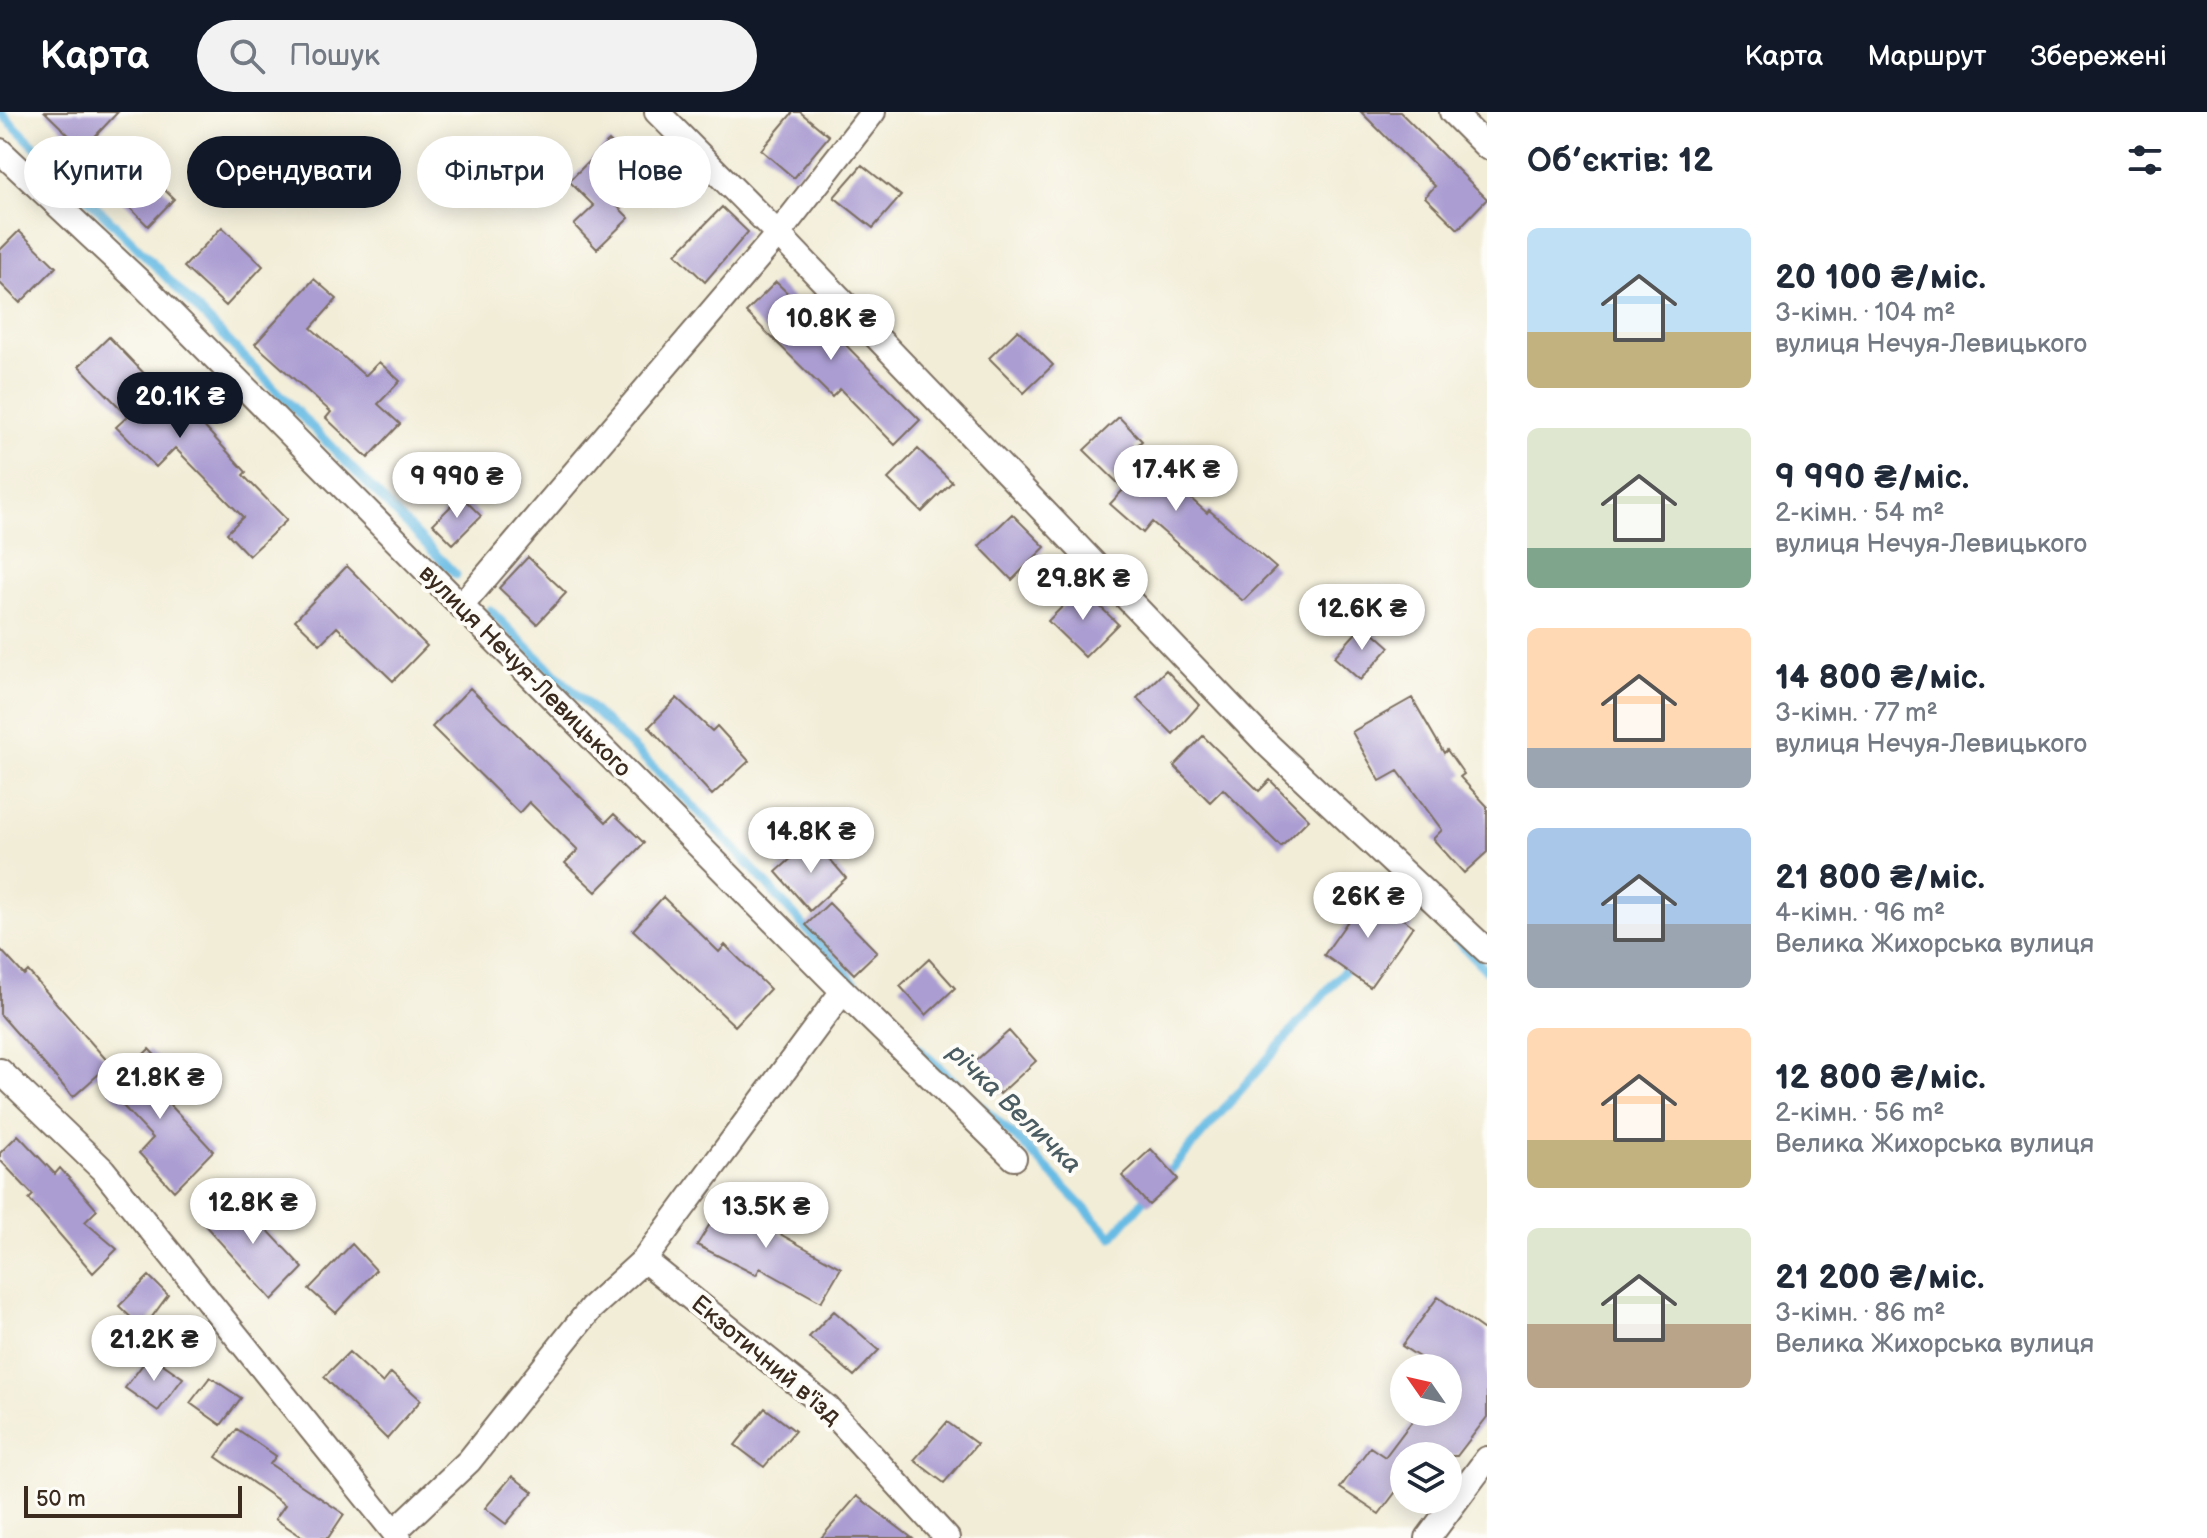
<!DOCTYPE html>
<html lang="uk">
<meta charset="utf-8">
<style>
:root{--surface:#fff;--page:#f2f2f3;--text:#1f2937;--muted:#747a83;--accent:#111827}
body{margin:0;font-family:"Balsamiq Sans",sans-serif;background:var(--page);color:var(--text);height:100vh;display:flex;flex-direction:column;font-size:30px;white-space:nowrap}
*{box-sizing:border-box;margin:0}
p{font-size:26px;color:var(--muted)}
.icon{flex:none;width:44px;height:44px;fill:none;stroke:currentColor;stroke-width:2;stroke-linecap:round;stroke-linejoin:round}
.map{position:relative;flex:1;overflow:hidden}
.drawer{display:flex;flex-direction:column;background:var(--surface);width:720px}
.drawer>*{flex:none}
.guide{position:absolute;left:24px;top:24px;width:760px;height:72px;display:flex;gap:16px}
.needle{width:52px;rotate:304deg}
.tools{position:absolute;left:1390px;top:1242px;display:grid;gap:16px}
.tools a{display:grid;place-items:center;width:72px;height:72px;border-radius:50%;background:var(--surface);box-shadow:0 4px 20px #0003;font-size:40px}
.scale{position:absolute;left:24px;bottom:20px;width:218px;box-sizing:border-box;padding-left:8px;border:4px solid #3b2a1e;border-top:0;font-size:22px;line-height:28px;white-space:nowrap;color:#3b2a1e;-webkit-text-stroke:6px #fdfcf7;paint-order:stroke}
.price{position:absolute;translate:-50% -68px;padding:0 18px;border-radius:28px;background:#fff;color:#222;font-size:26px;line-height:52px;filter:drop-shadow(0 2px 4px #0008)}
.price::after{content:'';position:absolute;left:50%;top:48px;width:24px;height:18px;margin-left:-12px;background:inherit;clip-path:polygon(0 0,100% 0,50% 100%)}
.price.current{background:var(--accent);color:#fff}
ul{padding:0;list-style:none}
li{display:flex;align-items:center;gap:24px;height:200px;padding:0 40px}
li span{display:grid;place-items:center;flex:none;width:224px;height:160px;border-radius:12px;color:#555}
li>.icon{margin-inline-start:auto}
span .icon{width:96px;height:96px;fill:#fffc;stroke-width:1}
li b{font-size:34px}
h2{display:flex;justify-content:space-between;align-items:center;height:96px;padding:0 40px;font-size:34px}
.chip{padding:0 28px;border-radius:36px;background:var(--surface);box-shadow:0 4px 20px #0003;font-size:28px;line-height:72px}
.chip.current{background:var(--accent);color:#fff}
header{display:flex;align-items:center;gap:48px;box-sizing:border-box;height:112px;padding:0 40px;background:var(--accent);color:#fff}
header strong{font-size:38px}
nav{display:flex;gap:44px;margin-inline-start:auto;font-size:28px}
.search{width:560px;height:72px;background:var(--page);display:flex;align-items:center;gap:20px;box-sizing:border-box;padding:0 28px;border-radius:44px;color:var(--muted);font-size:30px}
main{display:flex;flex:1;min-height:0}
.map>svg:first-child{display:block}
</style>
<header>
<strong>Карта</strong>
<div class="search"><svg class="icon" aria-label="search" viewBox="0 0 24 24"><circle cx="10" cy="10" r="6"/><path d="M15 15l6 6"/></svg>Пошук</div>
<nav><a>Карта</a><a>Маршрут</a><a>Збережені</a></nav>
</header>
<main>
<div class="map">
<svg width="1487" height="1426" viewBox="0 0 1487 1426">
<rect width="100%" height="100%" fill="#fdfcf7"/>
<filter id="ink" filterUnits="userSpaceOnUse"><feTurbulence type="fractalNoise" baseFrequency=".0125" numOctaves="2"/><feDisplacementMap in="SourceGraphic" scale="16" xChannelSelector="R" yChannelSelector="G"/><feConvolveMatrix kernelMatrix="1 2 1 2 8 2 1 2 1" color-interpolation-filters="sRGB"/></filter>
<filter id="wash" filterUnits="userSpaceOnUse"><feTurbulence type="fractalNoise" baseFrequency=".006" numOctaves="4" result="noise"/><feDisplacementMap in="SourceGraphic" scale="32" xChannelSelector="R" yChannelSelector="G"/><feGaussianBlur stdDeviation="1.8" result="paint"/><feColorMatrix in="noise" values="0 0 0 0 0 0 0 0 0 0 0 0 0 0 0 0 0 1.4 0 .05"/><feComposite in="paint" operator="in"/></filter>
<g filter="url(#wash)">
<rect width="100%" height="100%" fill="#f2edd7"/>
<g fill="none" stroke-linecap="round" stroke-linejoin="round">
<path stroke="#68bbe4" stroke-width="9" d="M0,0l133,131 323,332
M490,498c77,79 161,150 236,230 55,58 105,119 160,177
M1433,804l54,55
M1387,808l23,-27 7,7
M905,924l121,111 86,90 40,-46
M1162,1068l190,-218"/>
</g>
<g id="blocks">
<path fill="#ab9dd2" d="M45,0h73l-35,37z
M793,0h7l29,24 -35,42 -33,-28z
M1361,0h39l87,87 -29,30 -33,-32 10,-11z
M609,29l25,25 -29,28 24,24 -32,31 -23,-24 20,-19 -25,-25z
M862,53l39,31 -28,32 -39,-31z
M147,61l27,26 -26,27 -26,-26z
M722,95l26,25 -43,50 -29,-28z
M222,115l41,39 -37,40 -42,-39z
M19,119l37,36 -36,36 -20,-20v-33z
M314,167l23,20 -26,29 54,48 14,-14 21,19 -22,23 22,20 -32,34 -42,-40 5,-6 -76,-68z
M776,170l48,46 3,-2 93,94 -25,25 -55,-56 -8,8 -86,-85z
M1018,218l35,35 -29,28 -35,-35z
M109,225l48,50 4,-4 39,39 46,50 -3,3 44,45 -38,36 -22,-23 16,-16 -68,-69 -19,19 -40,-40 12,-11 -49,-50z
M1119,305l23,24 -8,7 73,65 2,-3 67,58 -33,33 -91,-79 -9,11 -33,-29 14,-15 -40,-39z
M918,337l34,33 -30,30 -34,-33z
M461,384l20,20 -28,28 -20,-20z
M1012,402l33,33 -33,33 -33,-34z
M528,445l38,36 -29,31 -38,-36z
M347,454l80,80 -34,35 -56,-54 -17,17 -25,-24z
M1081,476l37,36 -33,33 -37,-36z
M1364,512l26,23 -30,33 -26,-23z
M1166,558l33,35 -26,29 -36,-36z
M470,576l136,134 8,-8 30,29 -48,49 -31,-29 13,-13 -49,-48 -10,11 -87,-86z
M677,586l35,33 5,-5 32,35 -37,34 -63,-68z
M1412,586l32,55 3,-3 17,24 -4,3 27,29v46l-23,21 -31,-34 9,-9 -44,-59 -18,10 -28,-49z
M1203,624l56,55 11,-11 39,39 -28,28 -58,-58 -13,13 -36,-36z
M813,727l33,39 -36,33 -34,-39z
M1367,782l46,32 -43,61 -46,-32z
M663,785l56,55 6,-7 45,44 -35,37 -102,-96z
M829,791l48,49 -23,22 -48,-49z
M0,837l24,26 4,-4 82,93 -37,33 -73,-83z
M929,847l26,29 -29,27 -26,-29z
M1009,919l27,30 -36,33 -28,-30z
M149,937l29,31 -16,16 51,55 -39,40 -35,-38 14,-15 -45,-48z
M18,1023l37,39 5,-6 37,42 -12,12 32,27 -24,24 -64,-74 4,-4 -33,-35v-7z
M1151,1037l27,30 -29,26 -27,-29z
M233,1081l70,75 -31,32 -69,-77z
M727,1084l57,33 -4,5 61,34 -20,34 -61,-34 -4,7 -59,-30z
M352,1132l24,26 -40,43 -27,-24z
M149,1164l19,19 -25,34 -24,-23z
M1438,1185l49,35v85l-30,39h-53v25l-25,33 -39,-26 30,-41 15,10 34,-45h29v-44h-12l-34,-22z
M834,1199l45,39 -25,26 -45,-39z
M349,1240l34,31 8,-10 30,27 -34,39 -63,-62z
M150,1243l33,23 -25,33 -33,-23z
M210,1265l31,21 -20,27 -31,-22z
M765,1296l30,23 -31,36 -29,-22z
M947,1310l30,22 -33,39 -30,-23z
M237,1317l39,27 -6,8 74,50 -16,24h-24l-29,-19 10,-14 -69,-48z
M512,1364l21,16 -27,32 -21,-16z
M857,1384l55,42h-91z"/>
</g>
</g>
<g filter="url(#ink)">
<use href="#blocks" fill-opacity="0" stroke="#7b6e5f" stroke-width="2"/>
<g fill="none" stroke-linecap="round" stroke-linejoin="round">
<defs>
<path id="street" d="M657,0l121,122 491,512 218,205
M1452,0l35,35
M0,39l142,133 701,707 171,167
M461,494l317,-372 95,-122
M0,959l103,99 296,368
M644,1148l184,148 119,130
M394,1420l75,-71 122,-153 53,-48 199,-269
M1428,1426l59,-79"/>
</defs>
<use href="#street" stroke="#7b6e5f" stroke-width="28"/>
<use href="#street" stroke="#fff" stroke-width="24"/>
</g>
</g>
<g text-anchor="middle" dominant-baseline="central" stroke-width="8" stroke-linejoin="round" paint-order="stroke">
<g font-size="24" fill="#3b2a1e" stroke="#fdfcf7">
<text transform="translate(525 559) rotate(45)">вулиця Нечуя-Левицького</text>
<text transform="translate(766 1248) rotate(40)">Екзотичний в'їзд</text>
</g>
<g font-size="26" font-style="italic" fill="#4b5d63" stroke="#fdfcf7">
<text transform="translate(1014 997) rotate(44)">річка Величка</text>
</g>
</g>
</svg>
<div class="tools">
<a><svg class="needle" viewBox="-14 -14 28 28"><path d="M0-13l5 13h-10z" fill="#e53935"/><path d="M0 13l5-13h-10z" fill="#747a83"/></svg></a>
<a><svg class="icon" aria-label="layers" viewBox="0 0 24 24"><path d="M12 4l9 5-9 5-9-5zM3 14l9 5 9-5"/></svg></a>
</div>
<div class="scale">50 m</div>
<b class="price" style="left:831px;top:250px">10.8K ₴</b>
<b class="price current" style="left:180px;top:328px">20.1K ₴</b>
<b class="price" style="left:1176px;top:401px">17.4K ₴</b>
<b class="price" style="left:457px;top:408px">9 990 ₴</b>
<b class="price" style="left:1083px;top:510px">29.8K ₴</b>
<b class="price" style="left:1362px;top:540px">12.6K ₴</b>
<b class="price" style="left:811px;top:763px">14.8K ₴</b>
<b class="price" style="left:1368px;top:828px">26K ₴</b>
<b class="price" style="left:160px;top:1009px">21.8K ₴</b>
<b class="price" style="left:253px;top:1134px">12.8K ₴</b>
<b class="price" style="left:766px;top:1138px">13.5K ₴</b>
<b class="price" style="left:154px;top:1271px">21.2K ₴</b>
<div class="guide">
<a class="chip">Купити</a>
<a class="chip current">Орендувати</a>
<a class="chip">Фільтри</a>
<a class="chip">Нове</a>
</div>
</div>
<section class="drawer">
<h2>Об’єктів: 12<svg class="icon" aria-label="filters" viewBox="0 0 24 24"><path d="M4 7h16M4 17h16"/><circle cx="9" cy="7" r="2"/><circle cx="15" cy="17" r="2"/></svg></h2>
<ul>
<li><span style="background:linear-gradient(#bfe0f5 65%,#c2b280 0)"><svg class="icon" aria-label="home" viewBox="0 0 24 24"><path d="M3 11l9-7 9 7M6 9v11h12V9"/></svg></span><div><b>20 100 ₴/міс.</b><p>3-кімн. · 104 m²</p><p>вулиця Нечуя-Левицького</p></div></li>
<li><span style="background:linear-gradient(#dfe7d0 75%,#7fa58c 0)"><svg class="icon" aria-label="home" viewBox="0 0 24 24"><path d="M3 11l9-7 9 7M6 9v11h12V9"/></svg></span><div><b>9 990 ₴/міс.</b><p>2-кімн. · 54 m²</p><p>вулиця Нечуя-Левицького</p></div></li>
<li><span style="background:linear-gradient(#ffd9b3 75%,#9aa5b1 0)"><svg class="icon" aria-label="home" viewBox="0 0 24 24"><path d="M3 11l9-7 9 7M6 9v11h12V9"/></svg></span><div><b>14 800 ₴/міс.</b><p>3-кімн. · 77 m²</p><p>вулиця Нечуя-Левицького</p></div></li>
<li><span style="background:linear-gradient(#a9c7e8 60%,#9aa5b1 0)"><svg class="icon" aria-label="home" viewBox="0 0 24 24"><path d="M3 11l9-7 9 7M6 9v11h12V9"/></svg></span><div><b>21 800 ₴/міс.</b><p>4-кімн. · 96 m²</p><p>Велика Жихорська вулиця</p></div></li>
<li><span style="background:linear-gradient(#ffd9b3 70%,#c2b280 0)"><svg class="icon" aria-label="home" viewBox="0 0 24 24"><path d="M3 11l9-7 9 7M6 9v11h12V9"/></svg></span><div><b>12 800 ₴/міс.</b><p>2-кімн. · 56 m²</p><p>Велика Жихорська вулиця</p></div></li>
<li><span style="background:linear-gradient(#dfe7d0 60%,#b9a48a 0)"><svg class="icon" aria-label="home" viewBox="0 0 24 24"><path d="M3 11l9-7 9 7M6 9v11h12V9"/></svg></span><div><b>21 200 ₴/міс.</b><p>3-кімн. · 86 m²</p><p>Велика Жихорська вулиця</p></div></li>
</ul>
</section>
</main>
